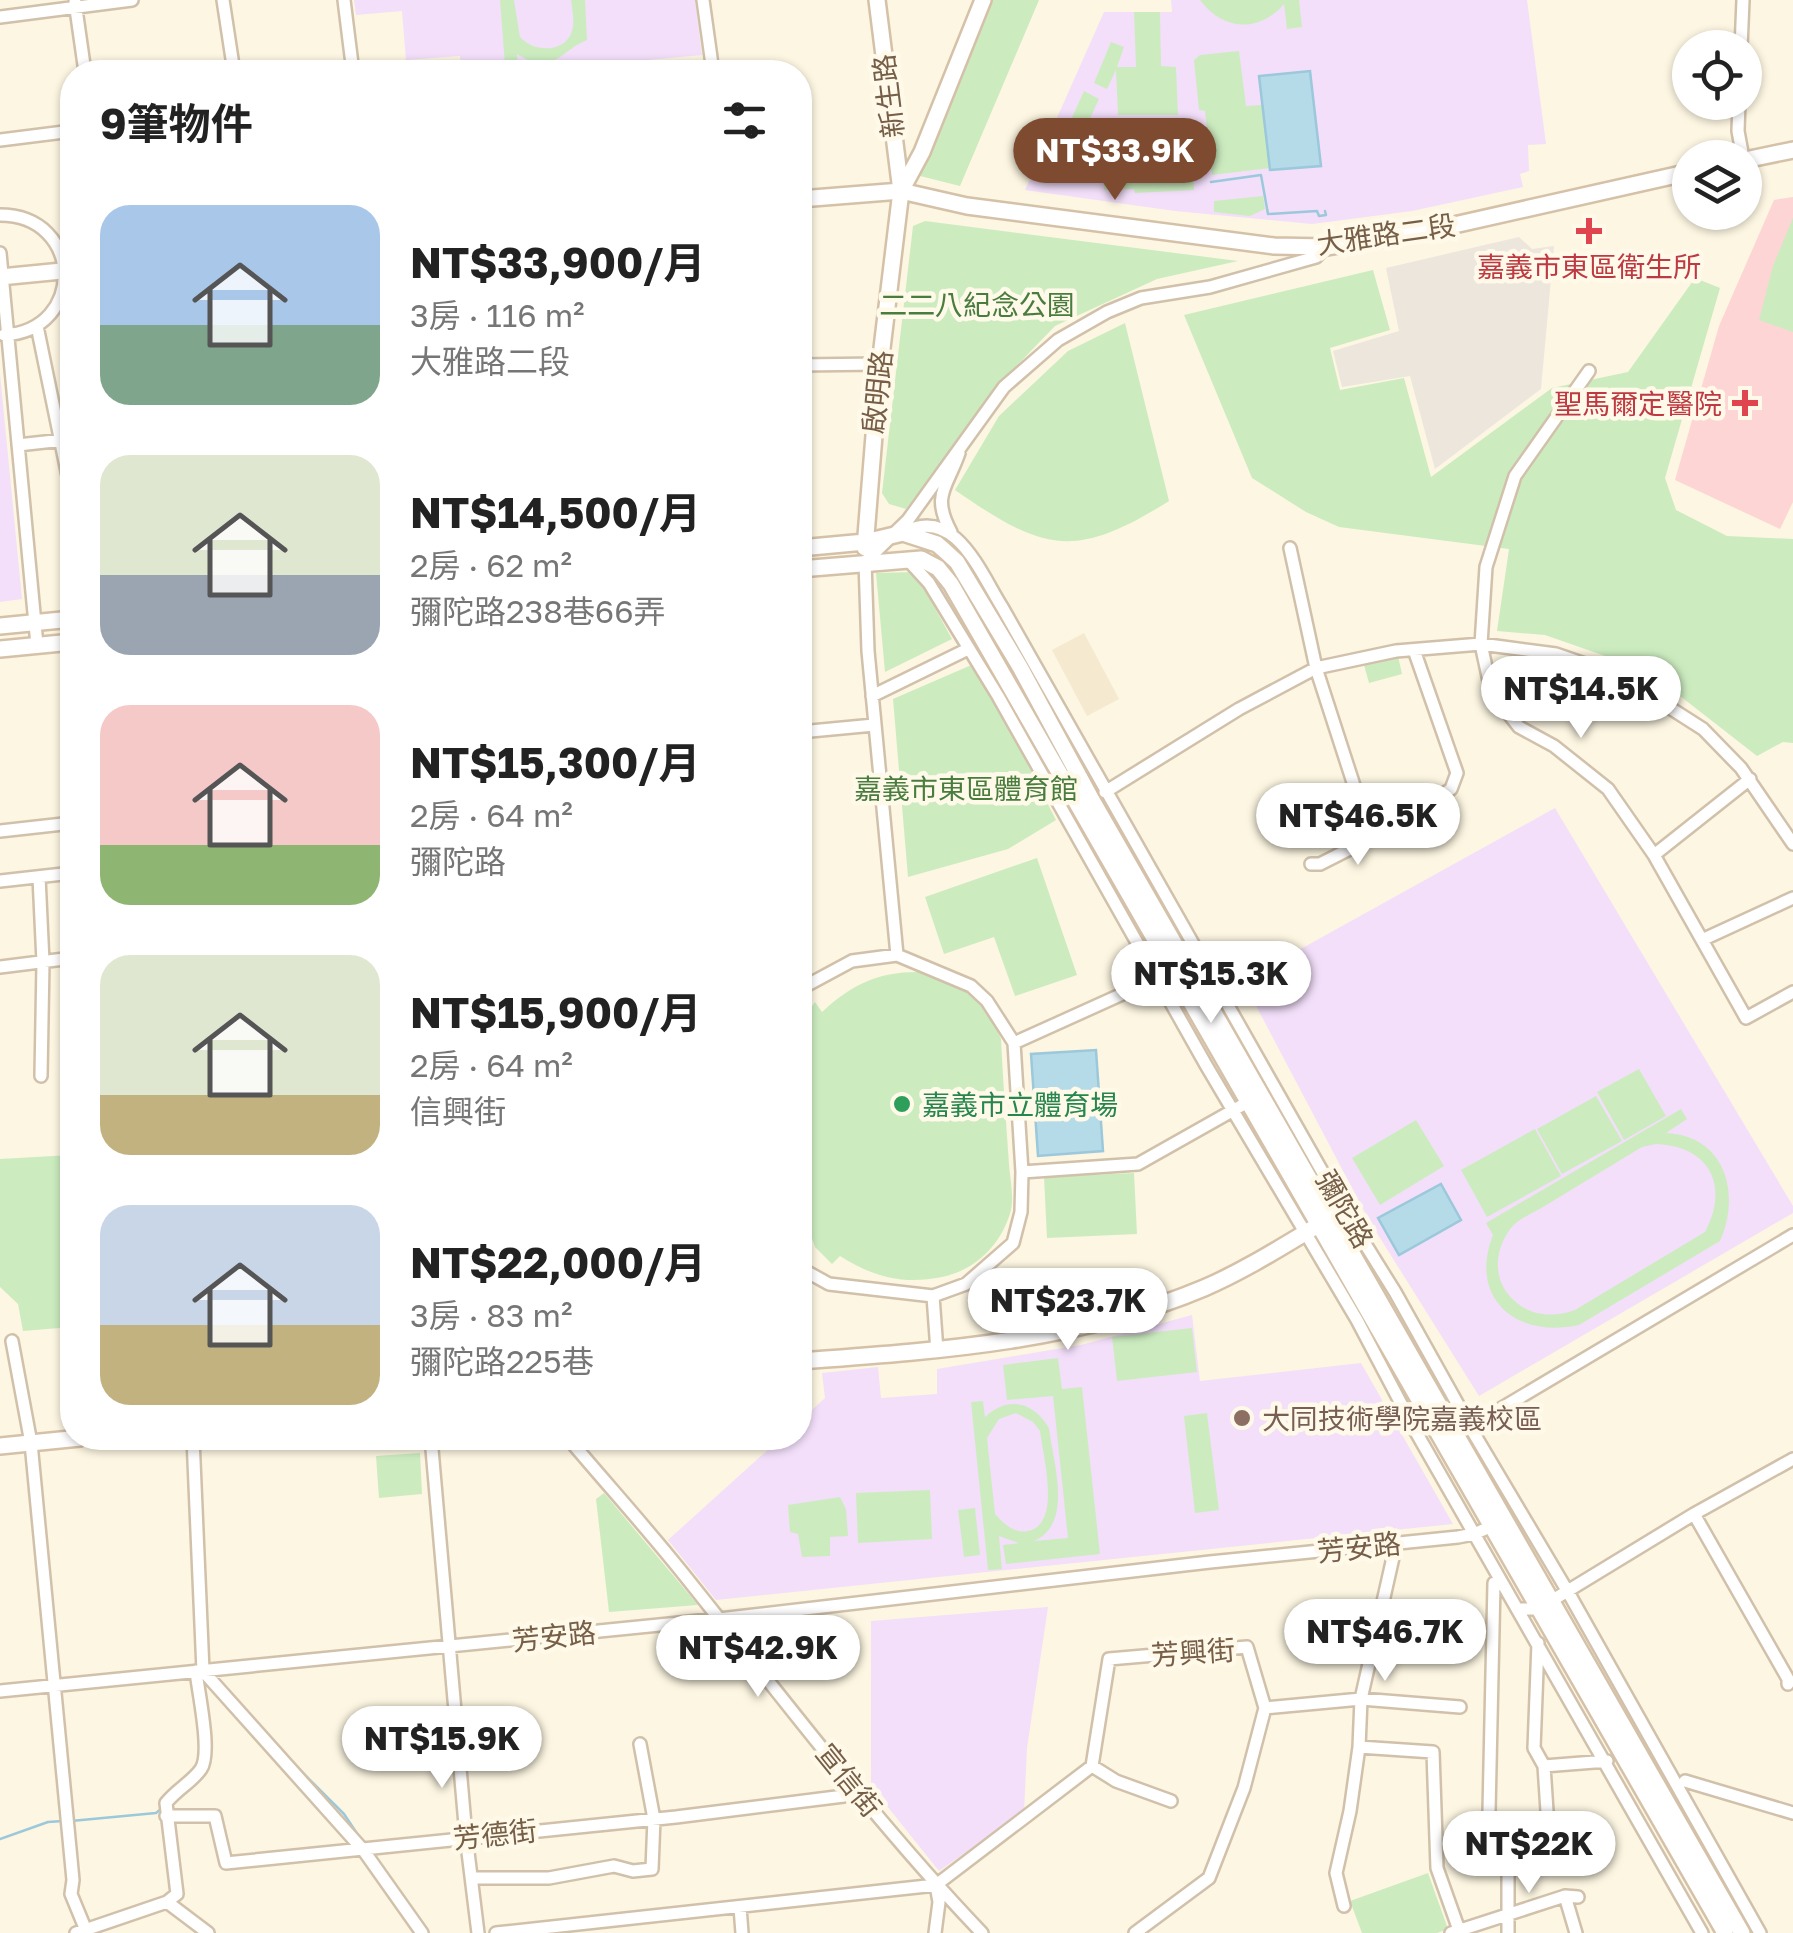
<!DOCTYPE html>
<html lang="zh-TW">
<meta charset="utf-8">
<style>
:root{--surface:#fff;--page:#f6f6f6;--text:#222;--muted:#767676;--accent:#7e4b30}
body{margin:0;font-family:"Golos Text","Noto Sans TC",sans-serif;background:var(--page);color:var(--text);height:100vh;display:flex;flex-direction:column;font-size:38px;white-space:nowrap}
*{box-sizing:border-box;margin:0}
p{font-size:32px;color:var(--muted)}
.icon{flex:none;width:55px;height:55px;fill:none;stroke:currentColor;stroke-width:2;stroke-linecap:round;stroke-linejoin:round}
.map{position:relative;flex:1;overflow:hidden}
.details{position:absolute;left:60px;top:60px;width:752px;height:1390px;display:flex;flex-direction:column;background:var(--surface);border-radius:40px;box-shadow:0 2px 8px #0004}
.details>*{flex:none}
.buttons{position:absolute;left:1672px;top:30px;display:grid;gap:20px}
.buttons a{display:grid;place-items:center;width:90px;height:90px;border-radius:50%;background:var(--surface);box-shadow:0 2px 8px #0004;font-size:50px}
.price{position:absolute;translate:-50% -85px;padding:0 22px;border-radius:35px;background:#fff;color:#222;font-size:32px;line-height:65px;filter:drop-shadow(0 2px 5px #0008)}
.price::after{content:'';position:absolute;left:50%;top:60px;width:30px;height:22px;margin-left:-15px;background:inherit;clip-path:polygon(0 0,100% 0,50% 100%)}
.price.active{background:var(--accent);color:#fff}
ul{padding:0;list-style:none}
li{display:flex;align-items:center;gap:30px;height:250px;padding:0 40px}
li span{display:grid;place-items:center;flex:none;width:280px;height:200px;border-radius:30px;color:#555}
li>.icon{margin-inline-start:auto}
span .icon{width:120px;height:120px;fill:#fffc;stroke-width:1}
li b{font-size:42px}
h2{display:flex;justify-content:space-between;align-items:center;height:120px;padding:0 40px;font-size:42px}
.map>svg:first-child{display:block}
</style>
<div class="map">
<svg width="1793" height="1933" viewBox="0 0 1793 1933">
<rect width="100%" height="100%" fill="#fdf6e2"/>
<path fill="#f5e9d0" d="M1084,633l35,66 -32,17 -35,-66z"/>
<path fill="#ece6dd" d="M1519,237l13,12 22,-3 -13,143 -106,80 -25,-93 -68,11 -9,-36 66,-20 -13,-63z"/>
<path fill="#f3dffa" d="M354,0h341l7,55 -184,17h-57l-1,-16 -54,4 -4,-49 -46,4z
M1171,0h356l19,144 -18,1 1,26 -9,3 3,13 -111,24 -100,13 -137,-13 -150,-21 79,-178h68z
M0,374l22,225 -22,3z
M1555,808l238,398v7l-314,183 -109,-174 -127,-241z
M1192,1315l8,66 161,-18 92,161 -737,76 -48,-60 113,-102h19v-17l25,-23 -3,-25 56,-6 3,31 56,-4v-25l144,-24z
M1048,1607l-21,141 -3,64 -85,59 -68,-85v-165z"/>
<path fill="#fcd5d4" d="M1793,197v305l-13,27 -105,-49 44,-154 55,-126z"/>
<path fill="#ccecc0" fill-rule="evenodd" d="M500,0h14l6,37c15,17 50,16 53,-11 1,-8 -1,-18 -2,-26h14l2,40c-26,10 -34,37 -70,14l1,10 -13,1z
M987,0h52l-79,186 -44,-11z
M1200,0h99l3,27 -15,2 -3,-25c-25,29 -61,27 -84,-4z
M1134,12h26l1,54 15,1 2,48h-60l-2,-45 -9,19 -13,-6 17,-41 13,5 -7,20h19z
M1239,51l7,55 16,-1 8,63 -58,7 -7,-64 -6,-1 -5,-50 6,-5z
M1084,91l15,8 -19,41 -15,-7z
M1190,125l4,65 -59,3 -1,-4 -30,1 -2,-47 30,-1 -1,-14z
M1263,196l2,13 -15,7 -36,-4v-11z
M1793,218v114l-34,-12 14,-54z
M925,221l313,40 -81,18 -102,47 -51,53 -98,130 -17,-5 -7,-11 31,-267z
M1373,270l17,60 -60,18 10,42 64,-12 27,99 121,-89 76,-16 67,-94 25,10 -55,190 11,32 51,26 66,3v204l-10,-1 -26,14 -109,-85 -103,-36 -48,-4 12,-82 -170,-22 -33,-15 -54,-34 -68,-163z
M1125,323l44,178c-94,59 -125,51 -214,-11l44,-74 69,-65z
M915,572l37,67 -67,33 -9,-99z
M1398,656l4,18 -33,9 -5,-18z
M976,663l80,157 -48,29 -100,28 -15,-178z
M1037,858l40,117 -62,21 -21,-59 -50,17 -19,-57z
M921,972c41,11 65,26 80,67 2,42 5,83 8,125 1,14 5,32 2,46 -9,34 -35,60 -69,67 -39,8 -69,0 -102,-21l-8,8 -17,-17 -9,-26 -6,-53v-145l15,-21 7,10c30,-28 58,-41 99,-40z
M1639,1069l27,47 -42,24 -27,-48z
M1596,1096l26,45 -60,33 -25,-45z
M1681,1109l6,10 -21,14c60,3 75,61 54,108l-141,84c-62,14 -111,-26 -86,-90l-7,-12zM1656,1144c53,2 74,41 49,88l-130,78c-20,7 -41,7 -58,-7 -24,-19 -25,-50 -6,-75 7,-9 22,-15 32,-21 33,-20 66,-40 99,-60z
M1416,1120l28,46 -64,39 -28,-47z
M1535,1129l26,47 -74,41 -26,-47z
M71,1155l1,172 -49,4 -5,-27 -18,-17v-128z
M1134,1173l3,61 -90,4 -3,-61z
M1192,1328l5,44 -80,9 -5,-44z
M1058,1358l4,31 20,-2 18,167 -94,10 -3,-19 16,-2 -20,-7 3,33 -14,1 -17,-168 12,-1 2,16c23,-22 49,-15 64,11 4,34 25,96 -15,113l34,-3 -15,-142 -46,4 -4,-35zM1016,1413l17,9 7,9c3,25 22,93 -12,100 -14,3 -25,-8 -33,-17l-8,-76 12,-19z
M1207,1413l12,97 -24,3 -11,-97z
M420,1453l2,41 -43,4 -3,-42z
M930,1490l2,49 -74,4 -2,-50z
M604,1493l94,112 -89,7 -13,-113z
M840,1497l6,12 2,27 -18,1v19l-28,1 -4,-23 -8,-2 -2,-27z
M975,1508l5,47 -16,2 -6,-47z
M1428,1873l20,56 -11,4h-75l-12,-32z"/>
<path fill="#b5dae8" stroke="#9bc8da" stroke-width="2.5" d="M1310,71l11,95 -51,4 -11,-94z
M1096,1050l7,101 -65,5 -7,-102z
M1441,1184l20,36 -62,35 -21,-37z"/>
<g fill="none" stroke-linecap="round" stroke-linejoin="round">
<path stroke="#9bc8da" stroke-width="2.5" d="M1211,182l50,-7 7,39 49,-3 2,5 7,-1 -1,-4
M289,1759l55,55 16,24
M71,1821l85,-8 5,-4
M0,1839l48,-17 15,-1"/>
<defs>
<path id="street" d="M223,0l11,72
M344,0l9,72
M703,0l10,72
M75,2l10,70
M0,17l132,-17
M1741,48l2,-48
M680,72l32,-2
M1739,102l-1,29 5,27
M0,140l72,-9
M0,215c83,0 87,115 4,120
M0,253l37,392
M37,326l35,170
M800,365l80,-1
M1589,371l-74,105 -29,91 -5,77 8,37 12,23 18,23 35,19 54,43 46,66 92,163 47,-26
M18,445l54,-6
M951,532c-20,-37 -4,-44 8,-79
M903,533c51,-29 77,39 99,74l342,603 51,82 81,145 92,155 192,341
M1290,548l26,120 55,170
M908,560l21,23 69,113 208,369 151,255 59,112 286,501
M872,696l96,-47
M800,732l74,-7
M1105,792l134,-83 77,-41 80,-17 85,-7 75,10 64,22 83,53 38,39 52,76
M0,831l72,-8
M1654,855l96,-76
M1311,864h9l75,-38 56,-37 6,-16 -43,-123
M39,877l4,85 -2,114
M0,881l72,-8
M1704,939l89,-41
M0,967l72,-9
M800,989l52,-28 45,-6 -29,-304 -3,-89 43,-42 96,-133 54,-47 49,-28 34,-14 69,-11 106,-30 10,-10
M1014,1043l146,-66
M1022,1172l116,-8 117,-66
M800,1268l29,16 104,12 33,-12 47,-41 8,-31 1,-40 -8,-129 -27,-42 -16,-15 -74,-31
M933,1296l4,55
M12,1341l19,102 42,437 -2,14 14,34
M1465,1430l328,-195
M193,1438l10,233 161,180 58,82
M431,1438l35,398 12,97
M568,1438c37,44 76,87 113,133 98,122 193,249 301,362
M1694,1514l94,165v5
M1494,1583l-6,274 62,-1 -6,-90 63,-5
M1519,1609h19l156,-95 99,-55
M1538,1643l-4,105 10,18
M196,1671c2,21 16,82 5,98 -9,13 -25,21 -35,34l11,91 -10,8 41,31
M0,1691l719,-72 491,-57 248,-25 16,-3 25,-11
M1265,1708l96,-9 99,8
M1359,1747l74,5 4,116 22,62
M1092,1766l24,15 55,20
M1685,1781l108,32
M166,1816h49l11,47 450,-46 184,-23
M472,1878h77l65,-12 19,5 19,-2 2,-50 -14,-75
M936,1885l156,-119 17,-107 138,-12 18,61 -21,80 -35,90 -74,55
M1344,1906l-8,-33 14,-62 9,-64 2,-48 33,-146
M740,1907l2,26
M76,1933l91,-31
M496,1933l440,-48
M935,1933l4,-31 -3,-17
M1451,1933l114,-37
M1508,1933v-75
M1576,1933l-11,-37 13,1"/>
<path id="secondary" d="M877,0l24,191
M1745,160l48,-10
M800,199l101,-8 66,15 307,40 52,1 97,-15 267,-60
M0,277l72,-7
M800,548l65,-6 38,-9 34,11 7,6 13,12 63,105 72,133 650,1133
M865,548l14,-175 22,-182 21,-39 61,-152
M800,569l121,-10 17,9 13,16 774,1349
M0,626l72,-7
M0,649l72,-7
M800,1361c137,-10 276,-19 404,-73 49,-21 94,-52 140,-78
M0,1446l80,-8"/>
</defs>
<use href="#street" stroke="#d1c1ab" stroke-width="16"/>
<use href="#secondary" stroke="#d5c1a8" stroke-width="20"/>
<use href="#street" stroke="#fff" stroke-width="11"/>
<use href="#secondary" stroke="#fff" stroke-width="15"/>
</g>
<g fill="#e0444e" stroke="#fff9e9" stroke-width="4">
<path d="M1584 216h10v10h10v10h-10v10h-10v-10h-10v-10h10z"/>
<path d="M1740 388h10v10h10v10h-10v10h-10v-10h-10v-10h10z"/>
</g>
<circle fill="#2e9e5b" stroke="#fff9e9" stroke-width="4" cx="902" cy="1104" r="10"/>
<circle fill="#8d6e63" stroke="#fff9e9" stroke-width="4" cx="1242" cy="1418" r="10"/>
<g text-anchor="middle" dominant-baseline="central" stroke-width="9" stroke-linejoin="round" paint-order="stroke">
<g font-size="28" fill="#765e47" stroke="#fff9e9">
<text transform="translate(888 96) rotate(-97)">新生路</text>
<text transform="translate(1386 234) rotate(-8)">大雅路二段</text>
<text transform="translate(877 392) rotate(-84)">啟明路</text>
<text transform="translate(1345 1209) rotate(60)">彌陀路</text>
<text transform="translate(1359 1547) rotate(-6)">芳安路</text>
<text transform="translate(554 1636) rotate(-6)">芳安路</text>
<text transform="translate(1193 1652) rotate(-4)">芳興街</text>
<text transform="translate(849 1780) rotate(51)">宣信街</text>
<text transform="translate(495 1834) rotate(-6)">芳德街</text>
</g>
<g font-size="28" fill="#be3a42" stroke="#fff9e9">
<text x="1589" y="266">嘉義市東區衛生所</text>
<text x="1722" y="403" text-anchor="end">聖馬爾定醫院</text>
</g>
<g font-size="28" fill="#497d3e" stroke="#fff9e9">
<text x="977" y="304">二二八紀念公園</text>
<text x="966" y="788">嘉義市東區體育館</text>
</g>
<g font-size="28" fill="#27864d" stroke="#fff9e9" text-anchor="start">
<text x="922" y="1104">嘉義市立體育場</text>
</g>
<g font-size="28" fill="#785e54" stroke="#fff9e9" text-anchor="start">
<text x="1262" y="1418">大同技術學院嘉義校區</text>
</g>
</g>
</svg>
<div class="buttons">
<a><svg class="icon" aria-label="locate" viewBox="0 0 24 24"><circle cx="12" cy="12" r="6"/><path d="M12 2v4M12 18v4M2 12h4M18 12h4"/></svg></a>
<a><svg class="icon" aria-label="layers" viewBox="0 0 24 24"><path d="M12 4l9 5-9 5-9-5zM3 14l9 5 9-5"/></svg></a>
</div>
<b class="price active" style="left:1115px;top:203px">NT$33.9K</b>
<b class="price" style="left:1581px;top:741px">NT$14.5K</b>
<b class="price" style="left:1358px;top:868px">NT$46.5K</b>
<b class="price" style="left:1211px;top:1026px">NT$15.3K</b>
<b class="price" style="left:1068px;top:1353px">NT$23.7K</b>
<b class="price" style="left:1385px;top:1684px">NT$46.7K</b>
<b class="price" style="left:758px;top:1700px">NT$42.9K</b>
<b class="price" style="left:442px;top:1791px">NT$15.9K</b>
<b class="price" style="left:1529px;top:1896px">NT$22K</b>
<section class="details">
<h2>9筆物件<svg class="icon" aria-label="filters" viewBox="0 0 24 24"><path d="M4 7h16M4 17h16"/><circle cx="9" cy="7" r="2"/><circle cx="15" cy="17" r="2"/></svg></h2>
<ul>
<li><span style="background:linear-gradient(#a9c7e8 60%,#7fa58c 0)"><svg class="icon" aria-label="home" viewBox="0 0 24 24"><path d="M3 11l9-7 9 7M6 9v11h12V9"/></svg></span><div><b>NT$33,900/月</b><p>3房 · 116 m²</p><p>大雅路二段</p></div></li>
<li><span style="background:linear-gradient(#dfe7d0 60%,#9aa5b1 0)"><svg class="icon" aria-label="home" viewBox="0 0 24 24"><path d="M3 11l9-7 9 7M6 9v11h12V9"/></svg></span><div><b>NT$14,500/月</b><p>2房 · 62 m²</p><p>彌陀路238巷66弄</p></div></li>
<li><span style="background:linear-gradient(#f6c9c9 70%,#8fb573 0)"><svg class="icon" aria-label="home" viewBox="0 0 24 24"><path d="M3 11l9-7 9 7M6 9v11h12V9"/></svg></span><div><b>NT$15,300/月</b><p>2房 · 64 m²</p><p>彌陀路</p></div></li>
<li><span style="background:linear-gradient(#dfe7d0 70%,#c2b280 0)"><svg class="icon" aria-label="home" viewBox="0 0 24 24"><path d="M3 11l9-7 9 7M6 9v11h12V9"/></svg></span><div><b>NT$15,900/月</b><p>2房 · 64 m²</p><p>信興街</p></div></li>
<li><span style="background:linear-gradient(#c9d6e8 60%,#c2b280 0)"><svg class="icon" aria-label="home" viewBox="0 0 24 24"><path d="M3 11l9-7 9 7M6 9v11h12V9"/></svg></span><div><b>NT$22,000/月</b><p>3房 · 83 m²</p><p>彌陀路225巷</p></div></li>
</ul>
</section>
</div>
